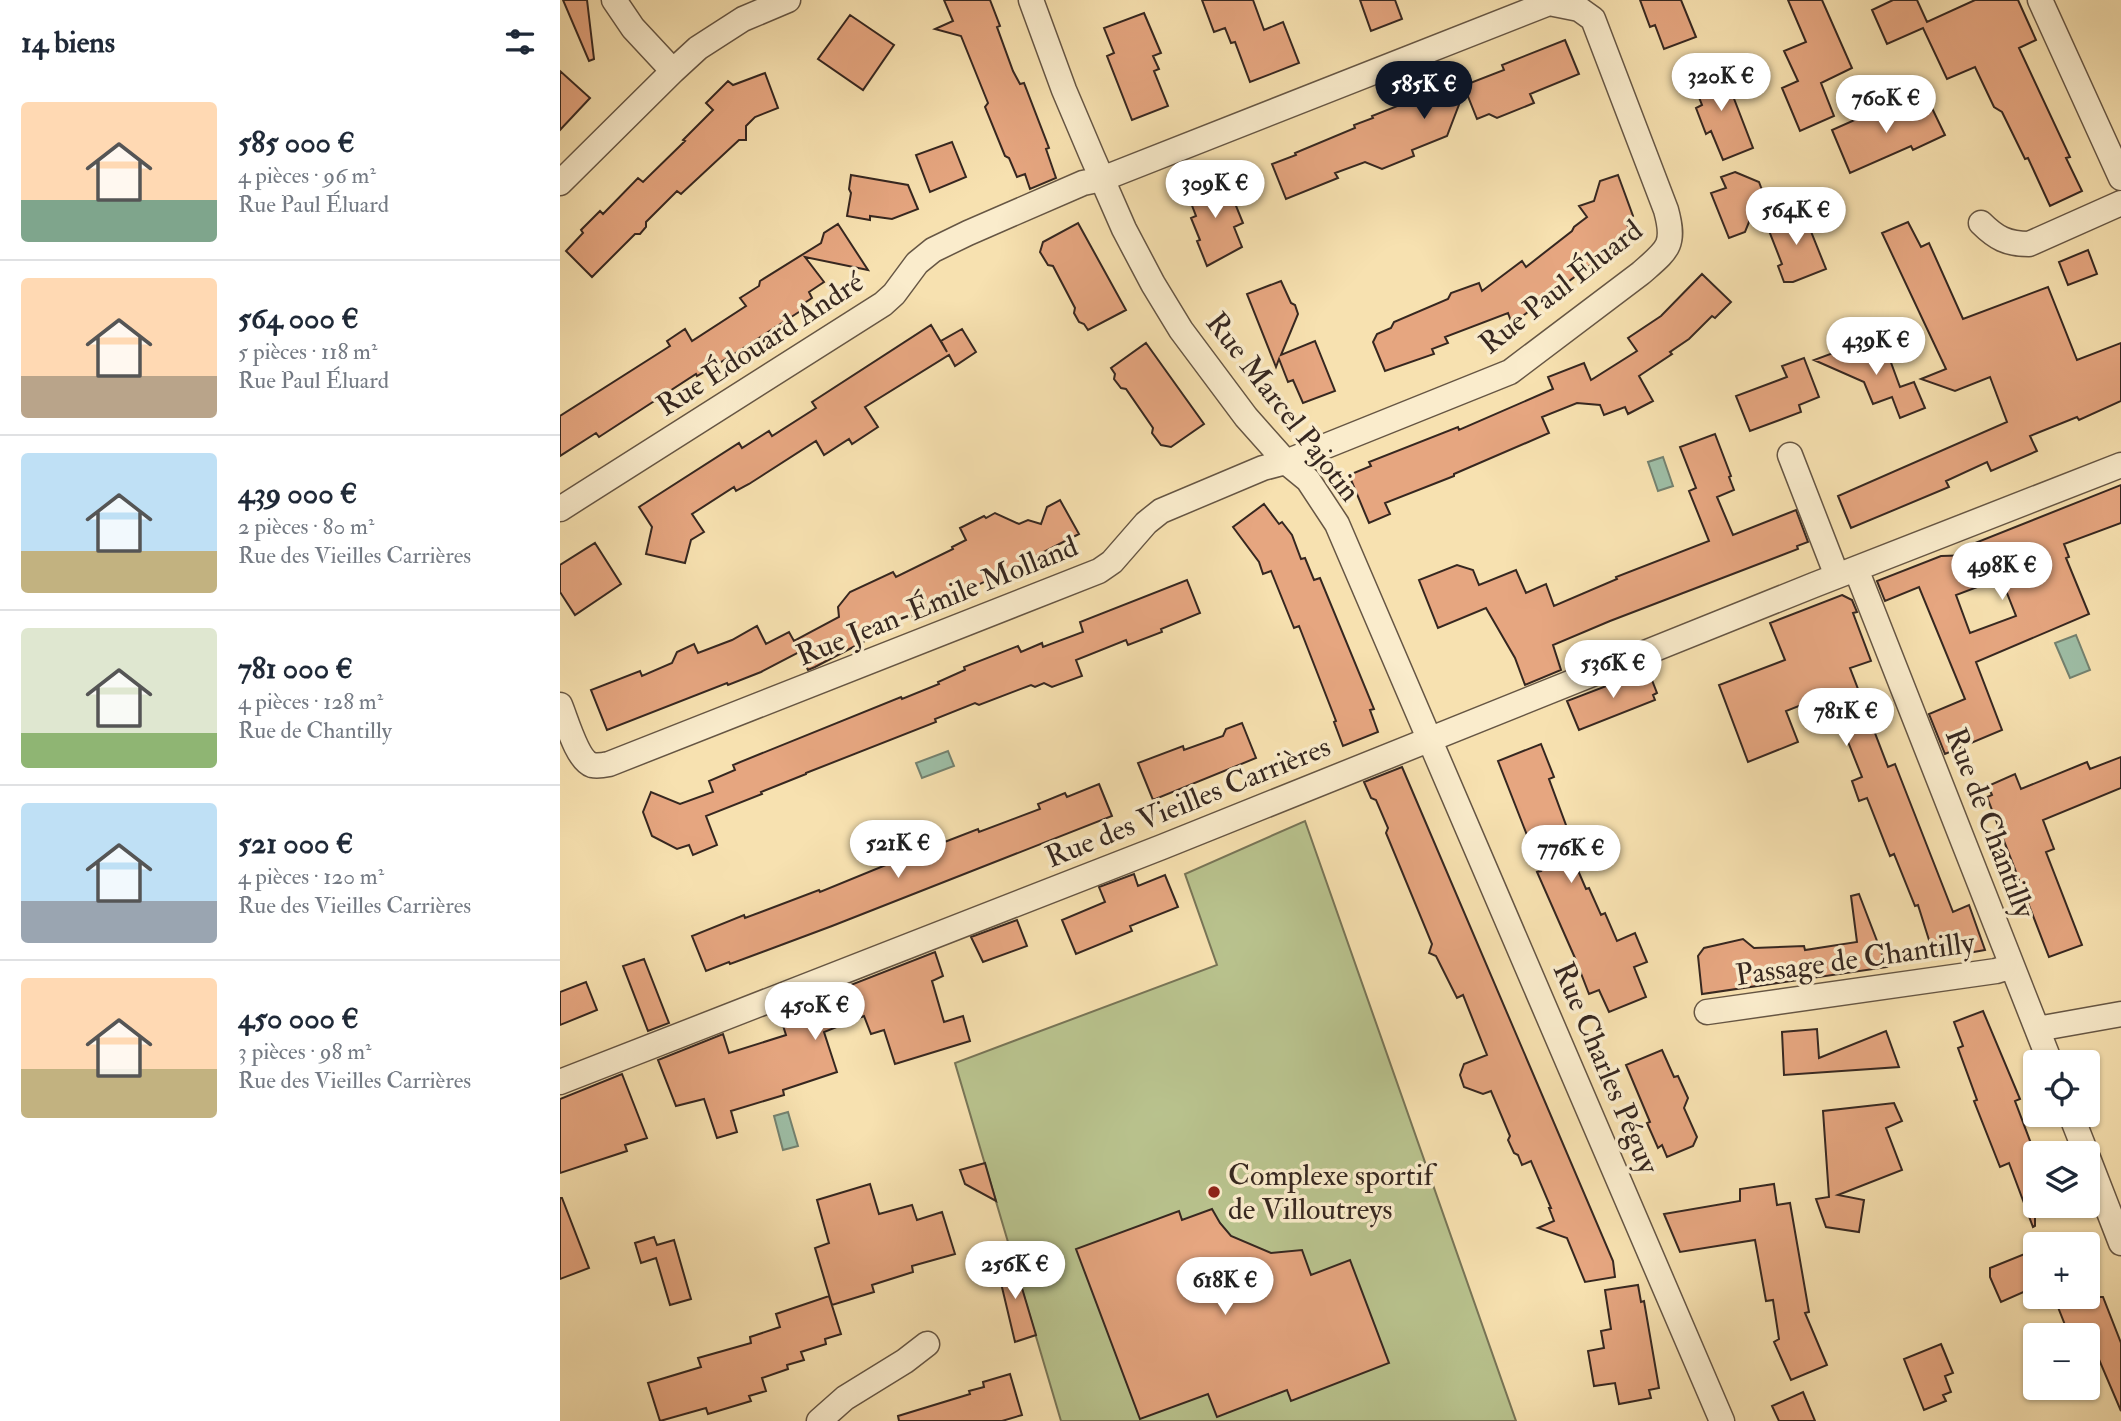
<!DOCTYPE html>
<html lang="fr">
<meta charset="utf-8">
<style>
:root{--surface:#fff;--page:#f2f2f3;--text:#1f2937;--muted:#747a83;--line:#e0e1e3;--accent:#111827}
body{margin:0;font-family:"IM FELL Double Pica",serif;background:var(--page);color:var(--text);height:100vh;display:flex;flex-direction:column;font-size:26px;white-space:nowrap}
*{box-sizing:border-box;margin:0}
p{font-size:23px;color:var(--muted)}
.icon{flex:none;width:38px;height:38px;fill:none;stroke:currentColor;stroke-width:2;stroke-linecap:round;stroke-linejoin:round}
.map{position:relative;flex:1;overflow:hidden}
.panel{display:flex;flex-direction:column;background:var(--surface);width:560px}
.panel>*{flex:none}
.tools{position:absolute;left:1463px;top:1050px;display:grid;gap:14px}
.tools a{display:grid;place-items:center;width:77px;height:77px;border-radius:7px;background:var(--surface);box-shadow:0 2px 5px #0004;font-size:35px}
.price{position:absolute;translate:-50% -60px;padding:0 16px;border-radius:24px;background:#fff;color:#222;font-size:23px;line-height:46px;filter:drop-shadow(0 2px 4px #0008)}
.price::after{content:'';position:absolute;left:50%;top:42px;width:21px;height:16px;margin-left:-10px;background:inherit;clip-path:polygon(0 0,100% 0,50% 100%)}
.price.active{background:var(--accent);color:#fff}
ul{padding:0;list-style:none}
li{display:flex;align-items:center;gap:21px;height:175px;padding:0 21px}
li+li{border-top:2px solid var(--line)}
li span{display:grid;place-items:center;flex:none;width:196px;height:140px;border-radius:7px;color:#555}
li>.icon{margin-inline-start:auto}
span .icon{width:84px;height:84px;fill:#fffc;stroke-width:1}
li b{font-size:30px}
h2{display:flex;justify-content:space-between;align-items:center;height:84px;padding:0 21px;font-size:30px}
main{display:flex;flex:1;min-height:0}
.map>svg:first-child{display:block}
</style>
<main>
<section class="panel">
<h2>14 biens<svg class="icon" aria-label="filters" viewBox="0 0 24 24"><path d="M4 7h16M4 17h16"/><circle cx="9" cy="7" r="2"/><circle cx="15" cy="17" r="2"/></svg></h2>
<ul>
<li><span style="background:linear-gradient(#ffd9b3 70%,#7fa58c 0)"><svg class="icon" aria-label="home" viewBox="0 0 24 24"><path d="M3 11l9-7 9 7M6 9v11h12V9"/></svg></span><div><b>585 000 €</b><p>4 pièces · 96 m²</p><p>Rue Paul Éluard</p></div></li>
<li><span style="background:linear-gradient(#ffd9b3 70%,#b9a48a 0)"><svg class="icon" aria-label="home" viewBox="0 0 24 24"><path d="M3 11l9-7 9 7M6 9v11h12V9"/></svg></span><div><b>564 000 €</b><p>5 pièces · 118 m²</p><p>Rue Paul Éluard</p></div></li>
<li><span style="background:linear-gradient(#bfe0f5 70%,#c2b280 0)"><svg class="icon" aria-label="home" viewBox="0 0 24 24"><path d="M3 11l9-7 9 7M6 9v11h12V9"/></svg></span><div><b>439 000 €</b><p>2 pièces · 80 m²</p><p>Rue des Vieilles Carrières</p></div></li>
<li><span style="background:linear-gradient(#dfe7d0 75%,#8fb573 0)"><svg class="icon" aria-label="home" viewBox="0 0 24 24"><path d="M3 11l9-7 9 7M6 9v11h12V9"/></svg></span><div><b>781 000 €</b><p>4 pièces · 128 m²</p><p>Rue de Chantilly</p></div></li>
<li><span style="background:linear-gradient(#bfe0f5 70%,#9aa5b1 0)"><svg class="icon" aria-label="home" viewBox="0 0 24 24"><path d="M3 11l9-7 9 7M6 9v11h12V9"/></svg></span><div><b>521 000 €</b><p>4 pièces · 120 m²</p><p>Rue des Vieilles Carrières</p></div></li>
<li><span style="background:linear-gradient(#ffd9b3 65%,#c2b280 0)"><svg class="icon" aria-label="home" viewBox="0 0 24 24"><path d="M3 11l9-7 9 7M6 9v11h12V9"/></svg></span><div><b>450 000 €</b><p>3 pièces · 98 m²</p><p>Rue des Vieilles Carrières</p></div></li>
</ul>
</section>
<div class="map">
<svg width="1561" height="1421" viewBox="0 0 1561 1421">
<rect width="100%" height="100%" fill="#f7e1b0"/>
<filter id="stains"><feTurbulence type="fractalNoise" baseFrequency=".00286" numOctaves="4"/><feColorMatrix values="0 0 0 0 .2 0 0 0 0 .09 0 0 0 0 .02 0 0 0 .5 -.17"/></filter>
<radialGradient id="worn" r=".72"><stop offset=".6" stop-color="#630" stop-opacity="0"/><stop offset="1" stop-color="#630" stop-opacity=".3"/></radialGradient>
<path fill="#b9c38e" stroke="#787557" stroke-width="2" d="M745,821l211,600h-455l-106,-358 262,-98 -32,-91z"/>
<path fill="#9ebea6" stroke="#748270" stroke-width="2" d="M1103,457l10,29 -15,5 -10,-29z
M1516,635l14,35 -20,8 -15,-35z
M388,751l6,15 -32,12 -6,-15z
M228,1112l10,34 -15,4 -9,-34z"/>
<path fill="#e6a680" stroke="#362720" stroke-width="2" fill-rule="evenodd" d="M3,0h24l7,59 -5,2z
M384,0h46l10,26 -3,1 16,44 7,13 4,-1 25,65 -3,1 10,29 -26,11 -5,-15 -8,3 -8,-19 -4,-2 -20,-49 3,-4 -27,-67 -26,-7 18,-8z
M642,0h51l11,30 19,-8 16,41 -49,19 -15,-40 -4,1 -6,-15 -11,4z
M800,0h35l7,19 -31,12z
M1080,0h41l15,37 -32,12 -9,-24 -5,2z
M1228,0h34l30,68 -31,15 13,33 -34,15 -18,-43 16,-7 -14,-30 22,-9z
M1333,0h24l10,22 48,-22h43l18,40 -17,8 51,109 -4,1 16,33 -32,15 -22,-48 -3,1 -23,-47 -8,-5 -19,-40 -28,12 -24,-51 -36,16 -15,-34z
M584,13l17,40 -8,3 6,13 -5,2 14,35 -36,14 -25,-64 7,-3 -10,-25z
M290,15l44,30 -31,45 -45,-31z
M1005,40l14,34 -49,20 4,9 -37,15 -8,-4 -12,5 -12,-30 -18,47 -35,14 2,6 -32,13 -17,-7 -30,11 3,5 -52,21 -14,-35 24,-9 -1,-2 60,-25 -1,-3 19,-7 -1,-2 63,-25 2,5 67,-26 -2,-5z
M1161,65l32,83 -30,12 -12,-29 -5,3 -10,-26 6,-3 -11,-28z
M0,71l30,27 -30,32z
M205,73l13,35 -23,9 -9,9v14h-7l-58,54 -4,-3 -31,31v5l-6,7h-5l-43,43 -26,-26 17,-18 -2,-3 19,-19 3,3 35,-36 5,4 42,-41 -2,-1 30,-30 -7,-7 22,-22 5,4z
M1369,102l16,33 -32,15 -2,-4 -61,27 -18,-43 45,-20 3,6 15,-7 3,7z
M392,142l14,35 -36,15 -14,-37z
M1175,172l24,10 3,8 -17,42 -16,6 -18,-45 15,-5 -5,-11z
M291,175l57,10 10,24 -26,10 -22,-3v4l-23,-4 4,-23 -2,-4z
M1058,175l15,41 -8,6 8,11 -121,91 -4,-11 -63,24 3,6 -16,6 2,5 -49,17 -12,-29 4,-8 14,-6 3,-6 54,-23 3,-6 28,-10 3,8 40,-30 4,6 46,-36 2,-4 13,-10 -8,-11 15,-5 6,-20z
M659,177l6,16 5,-2 13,32 -9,4 8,20 -35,19 -10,-25 3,-1 -9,-22 5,-2 -10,-26z
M1242,209l24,60 -33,13h-9l-6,-16 4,-2 -16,-41z
M1348,222l13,25 8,-4 34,76 85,-32 29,73 44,-17v58l-42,19 -2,-3 -47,19 7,15 -46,20 -4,-9 -41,19 3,6 -98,41 -13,-32 169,-74 -17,-45 -35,14 -34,-12 25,-10 -64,-136z
M518,223l48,87 -38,20 -4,-6 -5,-2 -5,-9 1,-5 -22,-42 -5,-1 -8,-13 3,-10z
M278,224l30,46 -63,-13 19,25 -15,10 3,6 -12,8 2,4 -71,46 -34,20 -1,-2 -97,63 -3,-4 -36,23v-40l110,-70 -3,-5 18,-12 7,12 54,-35 -6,-8 19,-12 1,-5 61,-38 3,-10z
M1528,250l9,24 -29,11 -9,-23z
M1142,274l29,28 -16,16 -3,-2 -23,23 -19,13 2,2 -33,22 14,25 -25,13 -3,-7 -21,8 -4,-10 -23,-2 -35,14 7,16 -95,41v2l-69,27 5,11 -21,9 -20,-48 22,-9 -2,-4 89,-35 1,3 94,-41 -5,-12 36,-14 7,17 46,-29 -9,-13 33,-22z
M721,281l10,22 4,2 3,9 -17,41 34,-14 20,50 -32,12 -10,-23 -5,2 -9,-23 -3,8 -29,-73z
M371,325l16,27 -6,-11 21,-12 14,23 -21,14 -6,-11 -84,52 13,20 -26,17 -3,-5 -25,16 -8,-14 -67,43 -13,7 -2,-4 -42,27 12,18 -13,8 -6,23 -39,-9 6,-27 -13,-20 100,-64 3,5 27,-17 3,5 44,-28 -4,-6z
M586,343l58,81 -33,23 -10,-2 -9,-12 1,-5 -27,-39 -5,-1 -7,-9 1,-5 -4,-6z
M1300,343l6,14 20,-8 14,38 14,-5 11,26 -25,10 -8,-21 -19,7 -9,-22 -50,-22z
M1244,358l15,39 -20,8 2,7 -51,19 -14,-35 51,-19 -5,-11z
M1155,434l16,42 -2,1 5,13 -17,7 16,38 63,-25 12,32 -11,4 1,3 -188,72 -57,24 8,25 -36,15 -10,-27 -29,-50 -48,20 -19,-48 38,-15 16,5 6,15 37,-15 10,23 20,-9 8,22 63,-27 -1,-2 93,-36 -20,-50 7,-3 -16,-41z
M1561,485v38l-57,21 5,13 -3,1 23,56 -113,48 26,68 -57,24 -16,-40 36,-15 -46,-112 -34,14 -8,-20 64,-25 33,-1 -4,-10zM1441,578l15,38 -46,17 -14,-38z
M500,500l19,34 -47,24 -106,53v-2l-111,58 -7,3 -9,-18 -38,20 -33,13 -1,-2 -120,47 -16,-40 49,-19 2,5 30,-13 5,-11 17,-8 4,9 34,-13 25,-14 9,18 23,-12 5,9 45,-24 -1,-10 12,-15 43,-20 3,5 57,-28 -1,-2 14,-7 -6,-12 24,-12 2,2 9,-5 24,11 9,-4 13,4 6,-17z
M704,504l15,20 3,-2 10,13 9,24 4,-1 9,22 6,-2 54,131 -4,1 8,22 -35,14 -9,-24 2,-1 -37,-95 -5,2 -23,-57 -8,3 -4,-12 -26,-35z
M35,543l26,41 -46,31 -15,-23v-27z
M627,580l13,33 -39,16 1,3 -34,13 -2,-5 -50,20 6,16 -30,11 -8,-4 -9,4 -4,-2 -52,20 -4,-2 -40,16 1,3 -130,51v1l-45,18 1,2 -56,22 11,29 -24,10 -4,-10 -12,4 -25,-13 -9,-24 8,-20 29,12 33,-12 -4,-11 26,-11 -2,-5 168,-68 1,2 37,-15 -1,-2 27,-12 -1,-3 54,-21 3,6 21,-9 1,4 40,-15 -3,-10z
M1282,595l10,5 5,12 -4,1 18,48 -21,7 38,99 7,-3 58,148 16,-7 16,45 -50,9 -17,-54 -3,1 -21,-52 -4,2 -23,-58 -8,3 -7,-20 10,-4 -33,-83 -43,17 12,31 -50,20 -29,-77 66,-25 -15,-37z
M1088,670l9,23 -4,2 2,5 -76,30 -12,-29z
M682,723l14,35 -103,42 -15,-37 45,-17 1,4 39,-14 3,-7z
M981,744l13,33 -5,2 21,57 -6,2 22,51 3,-1 12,27 4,-2 12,28 18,-8 12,29 -13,5 12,30 -37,15 -10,-22 -10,4 -14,-36 -38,-86 4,-1 -43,-110z
M1561,757v31l-78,32 11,29 -8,3 36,93 -33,12 -62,-160 5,-2 -4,-9 27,-12 6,15 66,-27 3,7z
M842,767l211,494 2,16 -30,5 -18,-44 -29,-10 16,-7 -5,-13h2l-20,-47 -9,4 -4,-10 -4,-2 -6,-13 2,-4 -19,-45 -8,3 -19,-7 -4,-12 4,-11 23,-9 -24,-60 -6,3 -21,-42 -7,-3 3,-9 -46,-111 2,-5 -12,-28 -5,-2 -7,-16z
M539,784l13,32 -280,110 -102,38 -1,-2 -23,9 -14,-35 52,-21 1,3 74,-28 1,2 122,-50v1l36,-14 1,3 61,-23 -2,-5 27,-11 2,4z
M574,874l4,12 27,-11 13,32 -48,19 2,5 -56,23 -14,-34 43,-18 -6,-15z
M1299,894l28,73 -185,27 -4,-38 6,-8 39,-9 11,9 50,-2 1,4 52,-8 -6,-46z
M457,920l10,26 -44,16 -12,-25z
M375,952l8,24 -11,5 12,41 19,-6 7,25 -75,23 -11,-34 -13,4 -7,-18 -40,16 13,40 -54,18 1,5 -53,16 6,21 -20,6 -13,-39 -28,7 -18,-46 65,-26 6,19 57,-18 -7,-22z
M84,959l25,64 -21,8 -25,-65z
M26,982l11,28 -37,15v-33z
M1423,1011l37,88 -5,2 20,53v72l-2,1 -24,-64 -9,4 -26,-66 3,-1 -19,-52 5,-2 -9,-24z
M1257,1029l2,29 67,-27 13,36 -115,8 -2,-43z
M1102,1050l12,27 4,-1 10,22 -4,10 13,29 -4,9 -26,11 -5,-12 -4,3 -11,-25 3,-1 -24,-57z
M62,1074l25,64 -22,7 2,6 -67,22v-74z
M1334,1103l8,18 -16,7 16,42 -64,25 26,5 -5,32 -33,-5 -10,-28 13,-2 -6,-86z
M425,1163l11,38 -31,-17 -5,-14z
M310,1184l9,30 33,-9 5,15 25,-8 13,42 -43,12 1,6 -41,13 2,7 -42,13 -17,-57 14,-5 -12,-43z
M1214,1184l3,21 13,-2 19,109 -4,1 22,52 -36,15 -17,-38 5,-3 -6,-39 -7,1 -11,-61 -75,12 -16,-38 76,-13v-12z
M0,1198h2l27,70 -29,11z
M652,1209l8,14 11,13 40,17 31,-3 9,25 39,-15 39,103 -98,38 -4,-11 -70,27 -9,-23 -68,25 -64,-170 103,-38 3,9z
M94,1237l3,8 17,-5 17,59 -21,6 -14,-47 -15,5 -6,-20z
M1467,1253l8,20v14l-34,15 -11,-25v-9z
M453,1258l23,77 -21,7 -19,-80z
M1078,1285l3,17 3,-1 15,87 -10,2 2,8 -32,6 -4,-21 -21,3 -6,-35 16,-3 -3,-17 10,-2 -6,-39z
M269,1296l12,38 -16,5 1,5 -25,8 3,8 -17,5 1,4 -26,9 4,13 -17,5 2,5 -43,13 -2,-6 -46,13 -12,-38 53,-16 -3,-9 53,-15 -1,-6 30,-10 -4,-13z
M1494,1297h49l18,46v68l-29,-68 -4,2v-10h-19z
M1381,1344l12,29 -8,3 6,16 -8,3 3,6 -22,9 -20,-51z
M450,1374l12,41 -20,6h-103l-1,-5 72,-22 -1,-3 15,-4 -1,-5z
M1243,1392l12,29h-36l-7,-15z"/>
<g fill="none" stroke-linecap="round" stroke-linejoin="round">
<defs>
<path id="street" d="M54,0l19,28 40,43
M471,0l33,90 28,66 32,73 29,55 28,46 65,87 40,45 22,18 29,44 385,897
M1480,0l81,178
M0,183l113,-112 25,-23 45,-29 45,-19
M1421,223c15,15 26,21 48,21l92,-41
M1230,455l47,121
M0,509l323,-205 11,-10 23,-31 16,-13 35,-17 115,-50 19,-4 447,-176 30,6 14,10 73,191c10,36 1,40 -25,63l-131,99 -224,90 -23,6 -102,43 -15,12 -34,39 -13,9 -490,193c-5,1 -12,2 -17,1 -15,-5 -26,-46 -32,-60
M1296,569l194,493
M1147,1012l289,-41 16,-5
M1477,1029l84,-15
M0,1082l602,-235 652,-262 307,-120
M1511,1115l15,38
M1528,1158l33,85
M259,1421l26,-23 60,-37 22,-17"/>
</defs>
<use href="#street" stroke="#665644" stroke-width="27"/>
<use href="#street" stroke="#faeccc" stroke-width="24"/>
</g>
<circle fill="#8f2418" stroke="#faeccc" stroke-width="2.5" cx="654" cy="1192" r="7"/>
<g text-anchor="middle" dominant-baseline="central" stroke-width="7" stroke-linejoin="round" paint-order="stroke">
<g font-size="30" fill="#362720" stroke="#faeccc">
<text transform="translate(1001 287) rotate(-38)">Rue Paul Éluard</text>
<text transform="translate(200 344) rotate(-33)">Rue Édouard André</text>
<text transform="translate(723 407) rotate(52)">Rue Marcel Pajotin</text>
<text transform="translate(377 601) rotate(-22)">Rue Jean-Émile Molland</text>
<text transform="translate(628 802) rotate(-22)">Rue des Vieilles Carrières</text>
<text transform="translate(1430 823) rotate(69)">Rue de Chantilly</text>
<text transform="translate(1295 959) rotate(-8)">Passage de Chantilly</text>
<text transform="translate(1046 1068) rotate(67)">Rue Charles Péguy</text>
</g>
<g font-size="30" fill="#362720" stroke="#faeccc" text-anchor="start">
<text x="668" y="1175">Complexe sportif<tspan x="668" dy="34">de Villoutreys</tspan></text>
</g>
</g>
<rect width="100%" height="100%" filter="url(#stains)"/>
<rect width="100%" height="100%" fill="url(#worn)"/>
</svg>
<div class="tools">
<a><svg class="icon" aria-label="locate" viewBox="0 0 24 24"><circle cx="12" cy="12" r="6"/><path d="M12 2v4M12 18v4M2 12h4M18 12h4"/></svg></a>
<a><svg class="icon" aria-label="layers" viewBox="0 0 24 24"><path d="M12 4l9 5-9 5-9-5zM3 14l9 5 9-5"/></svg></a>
<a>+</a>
<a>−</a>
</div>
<b class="price" style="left:1161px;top:113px">320K €</b>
<b class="price active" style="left:864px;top:121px">585K €</b>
<b class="price" style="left:1326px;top:135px">760K €</b>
<b class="price" style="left:655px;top:220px">309K €</b>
<b class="price" style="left:1236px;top:247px">564K €</b>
<b class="price" style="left:1316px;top:377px">439K €</b>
<b class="price" style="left:1442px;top:602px">498K €</b>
<b class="price" style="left:1053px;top:700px">536K €</b>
<b class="price" style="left:1286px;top:748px">781K €</b>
<b class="price" style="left:338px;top:880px">521K €</b>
<b class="price" style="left:1011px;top:885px">776K €</b>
<b class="price" style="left:255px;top:1042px">450K €</b>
<b class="price" style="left:455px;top:1301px">256K €</b>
<b class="price" style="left:665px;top:1317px">618K €</b>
</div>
</main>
